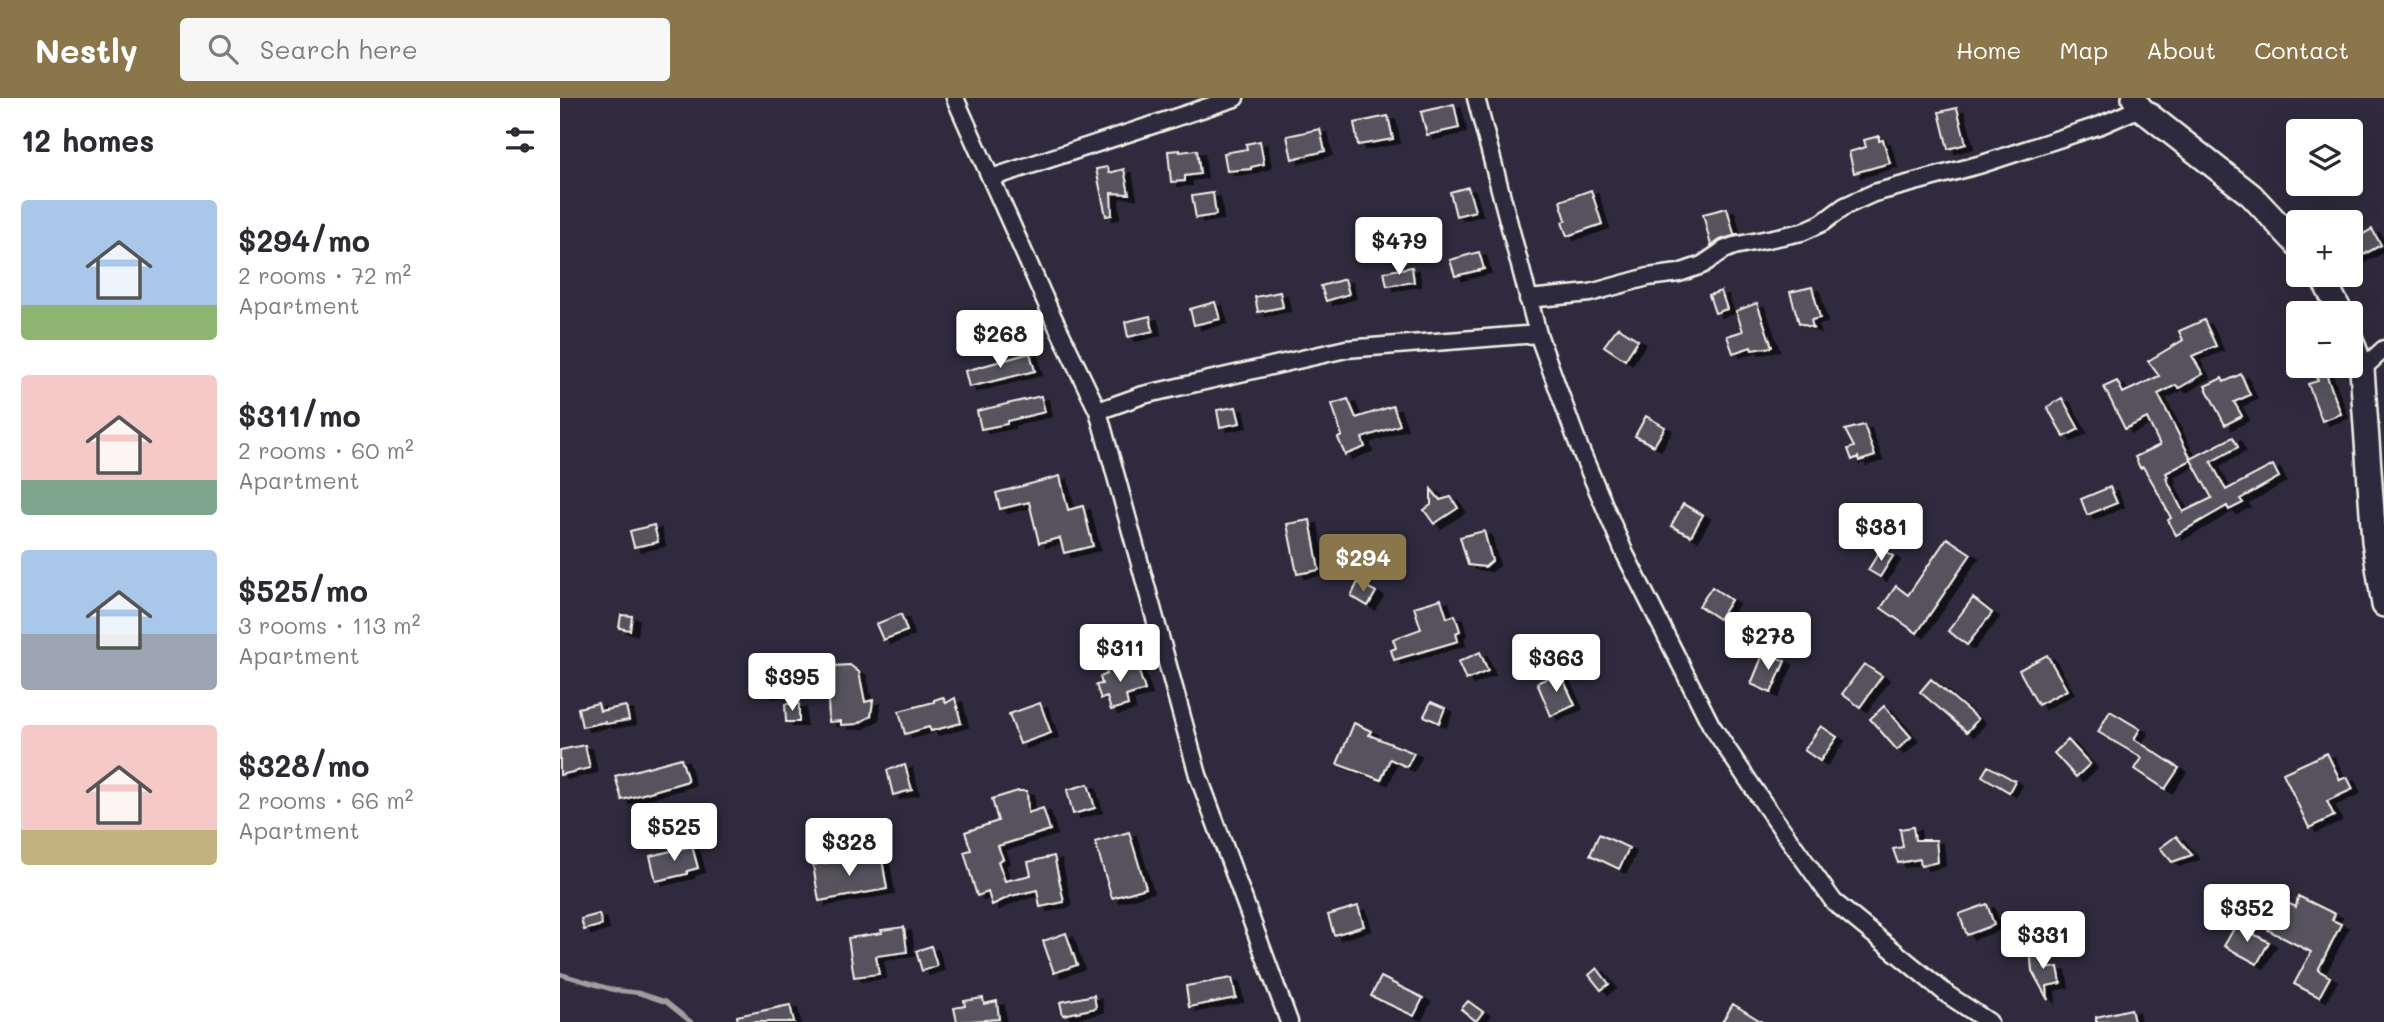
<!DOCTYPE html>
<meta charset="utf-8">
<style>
:root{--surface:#fff;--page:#f7f7f7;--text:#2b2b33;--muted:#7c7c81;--accent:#8a764a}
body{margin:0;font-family:Mali,sans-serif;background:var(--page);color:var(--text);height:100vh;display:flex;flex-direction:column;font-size:26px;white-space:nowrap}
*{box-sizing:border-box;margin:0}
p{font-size:23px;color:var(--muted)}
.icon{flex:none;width:38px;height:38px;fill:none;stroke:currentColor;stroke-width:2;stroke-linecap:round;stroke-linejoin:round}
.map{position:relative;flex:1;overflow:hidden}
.sheet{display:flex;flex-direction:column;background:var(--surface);width:560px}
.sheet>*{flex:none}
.controls{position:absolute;left:1726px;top:21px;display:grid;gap:14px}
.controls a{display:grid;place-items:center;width:77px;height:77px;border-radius:7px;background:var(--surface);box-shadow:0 7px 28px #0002;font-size:35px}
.price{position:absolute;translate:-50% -60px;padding:0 16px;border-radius:7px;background:#fff;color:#222;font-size:23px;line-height:46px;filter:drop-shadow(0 2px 4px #0008)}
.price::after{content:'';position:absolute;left:50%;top:42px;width:21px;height:16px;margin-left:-10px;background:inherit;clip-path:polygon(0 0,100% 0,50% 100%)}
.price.current{background:var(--accent);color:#fff}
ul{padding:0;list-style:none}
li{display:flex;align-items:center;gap:21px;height:175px;padding:0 21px}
li span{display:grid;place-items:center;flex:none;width:196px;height:140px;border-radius:7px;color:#555}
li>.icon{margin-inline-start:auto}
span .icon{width:84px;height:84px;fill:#fffc;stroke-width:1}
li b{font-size:30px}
h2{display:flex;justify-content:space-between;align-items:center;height:84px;padding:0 21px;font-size:30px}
header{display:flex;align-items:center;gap:42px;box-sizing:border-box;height:98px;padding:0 35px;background:var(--accent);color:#fff}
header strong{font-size:33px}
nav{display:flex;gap:38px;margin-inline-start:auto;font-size:24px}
.search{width:490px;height:63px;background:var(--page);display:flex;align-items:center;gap:18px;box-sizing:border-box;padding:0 24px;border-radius:7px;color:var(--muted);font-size:26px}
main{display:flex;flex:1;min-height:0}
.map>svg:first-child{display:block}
</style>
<header>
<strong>Nestly</strong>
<div class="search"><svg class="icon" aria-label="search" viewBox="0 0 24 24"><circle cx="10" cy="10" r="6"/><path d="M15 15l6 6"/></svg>Search here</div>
<nav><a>Home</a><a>Map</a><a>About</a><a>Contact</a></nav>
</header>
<main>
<section class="sheet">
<h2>12 homes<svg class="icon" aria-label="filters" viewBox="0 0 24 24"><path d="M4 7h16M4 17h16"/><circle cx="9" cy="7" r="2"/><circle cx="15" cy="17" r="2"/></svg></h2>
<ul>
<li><span style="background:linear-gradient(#a9c7e8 75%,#8fb573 0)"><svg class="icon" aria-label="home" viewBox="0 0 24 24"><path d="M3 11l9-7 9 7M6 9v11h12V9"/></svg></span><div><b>$294/mo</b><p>2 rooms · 72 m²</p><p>Apartment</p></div></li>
<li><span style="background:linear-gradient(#f6c9c9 75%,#7fa58c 0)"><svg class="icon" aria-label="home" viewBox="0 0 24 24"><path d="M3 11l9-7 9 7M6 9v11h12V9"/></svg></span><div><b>$311/mo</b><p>2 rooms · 60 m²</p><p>Apartment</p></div></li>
<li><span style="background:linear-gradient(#a9c7e8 60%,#9aa5b1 0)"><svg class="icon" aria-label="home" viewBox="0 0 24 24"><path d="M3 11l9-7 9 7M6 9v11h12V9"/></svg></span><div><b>$525/mo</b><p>3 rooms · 113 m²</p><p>Apartment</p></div></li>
<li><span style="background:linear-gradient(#f6c9c9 75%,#c2b280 0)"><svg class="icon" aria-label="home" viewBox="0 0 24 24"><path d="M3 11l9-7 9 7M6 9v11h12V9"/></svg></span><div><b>$328/mo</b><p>2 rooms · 66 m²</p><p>Apartment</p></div></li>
</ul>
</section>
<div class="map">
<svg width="1824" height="924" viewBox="0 0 1824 924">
<defs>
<filter id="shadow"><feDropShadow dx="7" dy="4" stdDeviation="0" flood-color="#0009"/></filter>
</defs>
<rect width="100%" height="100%" fill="#2f2a3d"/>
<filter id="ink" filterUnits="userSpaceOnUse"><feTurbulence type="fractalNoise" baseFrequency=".0143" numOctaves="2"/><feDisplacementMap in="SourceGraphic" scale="14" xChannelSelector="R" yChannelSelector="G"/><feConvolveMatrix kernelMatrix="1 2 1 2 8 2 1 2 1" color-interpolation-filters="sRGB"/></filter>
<g filter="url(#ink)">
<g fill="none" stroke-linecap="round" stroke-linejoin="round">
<path stroke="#a19ea0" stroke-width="4.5" d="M0,876l54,16 25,3 27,9 25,20"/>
</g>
<path fill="#56525f" stroke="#f4f1e8" stroke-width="2" fill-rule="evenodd" filter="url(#shadow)" d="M894,6l5,24 -32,7 -6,-23z
M1397,10l9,36 -18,5 -9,-37z
M828,18l5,23 -35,6 -4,-22z
M760,31l5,22 -33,8 -5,-23z
M1319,38v5l4,-1 7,23 -36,10 -5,-21 17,-5 -2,-7z
M700,43l4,23 -13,3v2l-24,2 -3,-18 23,-4 -1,-5z
M620,52v2l17,-2 3,24 -15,2v5l-14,1 -3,-31z
M548,69l1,6 15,-4 5,25 -18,-1 1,22 -6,1 -10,-47z
M908,89l7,24 -19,5 -6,-24z
M1031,92l11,34 -35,12 -5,-14 4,-2 -6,-19z
M653,95l3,22 -20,3 -4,-22z
M1167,110l7,26h5l-19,6 -9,6 -8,-32z
M1812,131l9,16 -31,17v-21z
M919,154l5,17 -29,7 -5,-16z
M852,169l2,15 -27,4 -3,-14z
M785,181l4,15 -23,7 -5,-15z
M1252,189l8,31 -9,2 2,8 -14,-5 -9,-31z
M1161,193l6,18 -12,4 -6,-18z
M720,194l3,15 -25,5 -3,-15z
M655,204l5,17 -26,6 -4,-16z
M1197,205l15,44 -20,3 -1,-3 -18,6 -6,-17 16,-5 -7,-20z
M590,218l3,15 -25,6 -3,-15z
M1644,222l12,26 -24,10 11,18 -24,14 -3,-3 -18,9 33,65 42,-22 5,10 -27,15 15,28 47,-25 6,12 -39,22 3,4 -14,7 -2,-4 -51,29 -8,-15 3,-2 -17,-33 -11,-18 -3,1 -5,-11 25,-12 -13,-27 -22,11 -21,-42 13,-6 6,12 36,-17 -11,-15 35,-21 -4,-9zM1631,362l21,38 -29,14 -17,-34 2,-1 -2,-4z
M1058,229l20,13 -13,20 -21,-14z
M470,255l5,18 -66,16 -4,-16z
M1759,268h4l18,48 -19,7 -14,-37 10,-3 -6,-12z
M1681,276l9,21 -16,7 8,14 -17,9 -20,-39 17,-8 2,4z
M481,298l4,16 -38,9v3l-26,5 -4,-18z
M1502,300l17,31 -15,8 -17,-30z
M788,301l8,19 37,-12 7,19 -38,13 3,9 -20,8 -7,-17 4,-2 -10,-32z
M676,309l4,16 -20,4 -3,-17z
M1086,318l19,11 -11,19 -19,-10z
M1304,327l11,31 -16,5 -1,-4 -6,3 -4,-11 6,-2 -9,-17z
M500,378l8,34 15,-4 10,40 -29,7 -4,-15 -21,5 -10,-41 -29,7 -4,-16z
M1550,389l7,16 -30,12 -6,-16z
M871,391l9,11 11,-3 7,11 -24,16 -10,-14 7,-5z
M1123,406l20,11 -12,21 -20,-10z
M750,422l9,50 -22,4 -10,-50z
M94,427l4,17 -24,5 -4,-16z
M924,433l8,30 -7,6 -17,-2 -8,-28z
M1387,440l24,16 -54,79 -36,-25 15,-22 12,9z
M1321,451l12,7 -13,21 -12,-7z
M798,484l18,10 -8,14 -17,-10z
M1152,489l19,13 -12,19 -20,-13z
M1413,500l19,15 -25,32 -19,-14z
M881,501l6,19 8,-3 5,16 -4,2 2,8 -64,19 -3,-10 5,-2 -3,-9 28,-10 -7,-22z
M341,516l6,17 -24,9 -7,-16z
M61,517l11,1 -2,14 -11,-2z
M920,554l8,19 -22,9 -8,-18z
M1204,554l21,9 -14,32 -20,-9z
M1487,557l20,35 -29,15 -19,-35z
M575,562l10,30 -19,6 2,9 -17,5 -4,-13 -6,2 -5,-14 6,-1 -2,-7 7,-3 -2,-5z
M1304,566l18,12 -22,31 -18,-13z
M290,567l9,7 6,30 8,-2 -2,16 -14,8 -16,1v-4l-12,1 -2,-47 6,-1v-8z
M1000,574l15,33 -24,11 -14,-33z
M216,580l3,14 -13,2 -3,-14z
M1371,581l47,40 -11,13 -47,-40z
M383,599l3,6 9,-5 6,25 -30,8 -2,-4 -24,7 -6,-23 35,-9v-2z
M871,604l14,6 -6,15 -15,-7z
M38,605l2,8 26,-5 3,14 -23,4 -1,-2 -23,5 -4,-19z
M480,605l11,30 -31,11 -11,-30z
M225,606h14v18h-13z
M1324,608l27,31 -14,13 -27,-31z
M1550,613l30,18 -6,10 45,29 -14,21 -30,-20 7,-11 -44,-26z
M794,625l17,8 -2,4 45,18 -7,14 -17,-8 -9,21 -44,-16z
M1261,628l16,11 -17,24 -16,-11z
M1508,642l22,24 -14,13 -22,-24z
M25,647l5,23 -30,7v-25z
M1767,655l13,27 7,-3 6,12 -26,12 7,15 -25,12 -26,-55z
M121,660l7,23 -66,19 -7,-24z
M345,667l7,25 -19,5 -6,-25z
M1428,668l27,15 -6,11 -27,-16z
M528,686l7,24 -22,6 -6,-24z
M458,693h9l1,22 15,-5 7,22 -52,16 5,13 -5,2 7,20 26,-6 -3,-13 26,-6 10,46 -24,5 -3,-17 -26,6 -19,9 -4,-13 -11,4 -13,-44 7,-2 -6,-18 33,-11 -6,-22z
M1353,729l2,13h21l2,22 -17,4 -1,-7 -22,4 -5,-14 10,-2 -3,-18z
M569,734l17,56 -34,10 -17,-56z
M1039,736l30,14 -10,21 -29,-14z
M1616,738l16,19 -20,7 -12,-14z
M132,748l6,22 -11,3v3l-31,7 -6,-25z
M305,758l1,6 16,-3 5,30 -68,12 -6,-36z
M1738,798l37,18 -3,6 9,4 -23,46 12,7 -11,20 -25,-13 17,-32 -43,-22 15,-29 13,6z
M1427,806l7,21 -27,10 -8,-21z
M798,808l6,20 -30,9 -6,-20z
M39,816l3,11 -18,5 -3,-11z
M1676,827l33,17 -12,22 -33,-18z
M344,829l3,25 -31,4 3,18 -25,3 -6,-39 34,-5 -1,-3z
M506,835l11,32 -23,8 -11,-32z
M371,848l6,20 -15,5 -6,-20z
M1481,848l4,23 13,-2 3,16 -14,3 1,14 -16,-29 -2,-23z
M1037,870l12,16 -8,6 -12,-15z
M821,879l42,21 -9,18 -43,-20z
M672,880l4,20 -47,9 -3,-21z
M534,897l2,13 -33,7 -3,-13z
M423,900l1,6 13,-3 2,18 -42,3 -3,-14 11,-2 -1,-5z
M908,903l15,11 -7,9 -15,-12z
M1173,906l29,18h-40z
M230,907l4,17h-56l-1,-6z
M1571,911l3,13h-38v-5z"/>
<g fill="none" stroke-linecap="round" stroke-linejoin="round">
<defs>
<path id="street" d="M395,0l95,213 48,100 100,364 91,247
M916,0l62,236
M431,80l244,-80
M968,201l62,-6 58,-16 31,-4 23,-8 22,-15 10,-4 68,-14 20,-9 23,-17 29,-13 108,-29 119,-39 39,-17
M1802,271l22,-20
M538,313l45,-16 203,-46 192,-15 42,115 45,105 86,171 53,79 70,98 114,93 41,27"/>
<path id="secondary" d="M1574,0l6,10 111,87 47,50
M1761,177l20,38
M1790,239l12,32 12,172 10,64"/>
</defs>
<use href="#street" stroke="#f4f1e8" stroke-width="21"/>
<use href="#secondary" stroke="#f4f1e8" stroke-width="28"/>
<use href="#street" stroke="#2f2a3d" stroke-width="16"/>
<use href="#secondary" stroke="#2f2a3d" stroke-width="23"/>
</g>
</g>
</svg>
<div class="controls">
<a><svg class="icon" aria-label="layers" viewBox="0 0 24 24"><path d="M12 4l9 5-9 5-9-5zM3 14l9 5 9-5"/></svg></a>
<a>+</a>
<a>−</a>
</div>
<b class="price" style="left:839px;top:179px">$479</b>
<b class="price" style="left:440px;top:272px">$268</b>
<b class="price" style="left:1321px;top:465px">$381</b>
<b class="price current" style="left:803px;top:496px">$294</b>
<b class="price" style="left:1208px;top:574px">$278</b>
<b class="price" style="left:560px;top:586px">$311</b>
<b class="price" style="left:996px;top:596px">$363</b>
<b class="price" style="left:232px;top:615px">$395</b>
<b class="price" style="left:114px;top:765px">$525</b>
<b class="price" style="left:289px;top:780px">$328</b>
<b class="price" style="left:1687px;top:846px">$352</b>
<b class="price" style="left:1483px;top:873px">$331</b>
</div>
</main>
